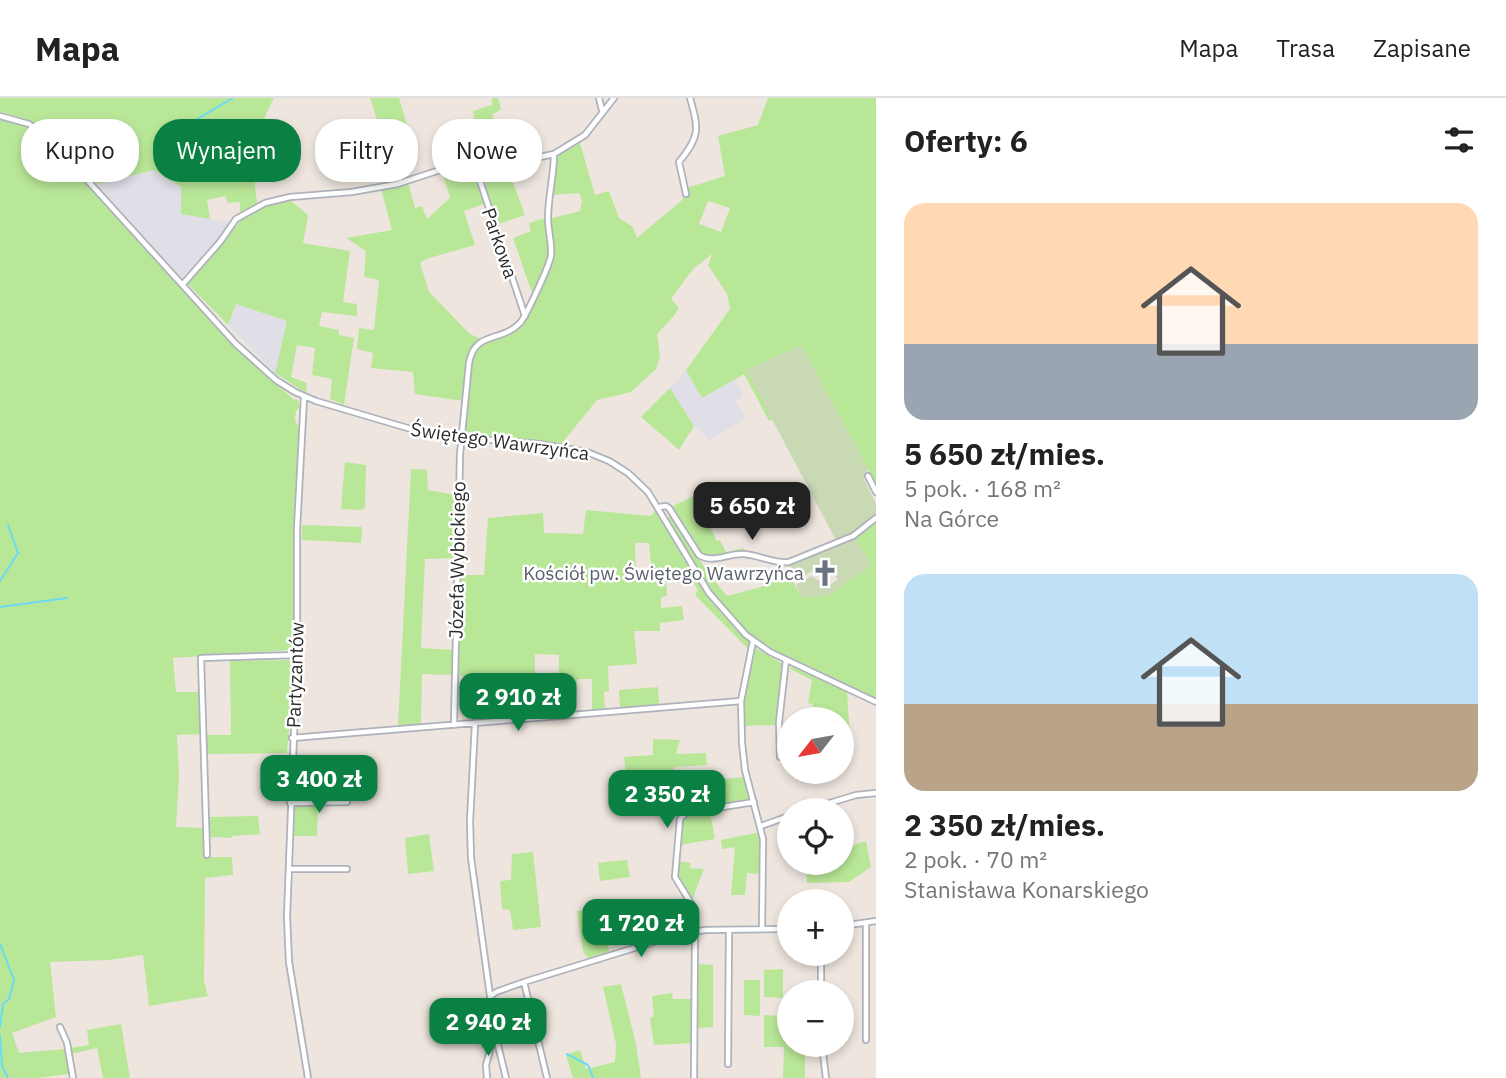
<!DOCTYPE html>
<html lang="pl">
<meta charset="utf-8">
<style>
:root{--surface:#fff;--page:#f6f6f6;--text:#222;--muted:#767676;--line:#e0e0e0;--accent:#0b8043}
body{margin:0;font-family:"IBM Plex Sans",sans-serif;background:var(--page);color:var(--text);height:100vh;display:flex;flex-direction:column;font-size:26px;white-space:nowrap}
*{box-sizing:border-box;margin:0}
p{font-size:23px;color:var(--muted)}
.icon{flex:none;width:38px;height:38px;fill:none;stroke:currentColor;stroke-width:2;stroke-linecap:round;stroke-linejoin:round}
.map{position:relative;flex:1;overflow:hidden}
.panel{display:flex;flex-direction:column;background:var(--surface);width:630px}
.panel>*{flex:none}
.banner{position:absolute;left:21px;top:21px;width:665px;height:63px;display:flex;gap:14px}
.needle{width:46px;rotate:239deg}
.controls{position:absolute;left:777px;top:609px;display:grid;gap:14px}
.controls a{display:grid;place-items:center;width:77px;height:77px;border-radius:50%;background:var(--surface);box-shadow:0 4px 10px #0003;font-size:35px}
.price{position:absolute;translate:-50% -60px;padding:0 16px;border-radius:14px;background:var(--accent);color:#fff;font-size:23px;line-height:46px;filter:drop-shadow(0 2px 4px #0008)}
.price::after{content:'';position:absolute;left:50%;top:42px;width:21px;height:16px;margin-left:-10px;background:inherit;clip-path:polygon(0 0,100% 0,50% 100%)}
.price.active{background:#222;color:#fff}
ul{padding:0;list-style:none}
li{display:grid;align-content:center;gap:14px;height:371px;padding:0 28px}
li span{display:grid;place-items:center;height:217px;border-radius:21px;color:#555}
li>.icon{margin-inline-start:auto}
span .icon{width:126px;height:126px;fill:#fffc;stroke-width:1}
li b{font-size:30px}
h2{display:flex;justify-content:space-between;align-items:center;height:84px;padding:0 28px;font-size:30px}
.chip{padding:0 24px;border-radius:28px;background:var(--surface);box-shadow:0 4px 10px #0003;font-size:24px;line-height:63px}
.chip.active{background:var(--accent);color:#fff}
header{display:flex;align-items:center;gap:42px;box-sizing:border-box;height:98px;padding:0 35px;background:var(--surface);border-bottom:2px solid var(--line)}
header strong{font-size:33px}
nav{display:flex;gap:38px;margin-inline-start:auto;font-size:24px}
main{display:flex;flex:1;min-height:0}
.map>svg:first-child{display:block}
</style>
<header>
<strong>Mapa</strong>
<nav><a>Mapa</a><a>Trasa</a><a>Zapisane</a></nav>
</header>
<main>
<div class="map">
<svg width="876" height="980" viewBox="0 0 876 980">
<rect width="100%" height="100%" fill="#eee6de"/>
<path fill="#e0dee6" d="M154,72l27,17v27l49,8 -12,19 -37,37 -84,-94z
M236,206l51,17 -12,52 -47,-48z
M686,272l16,28 33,-19 8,17 -7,5 10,17 -37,23 -10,-12 -2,1 -27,-42z"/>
<path fill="#b9e798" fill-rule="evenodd" d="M0,0h274c-12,22 -13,29 -5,53l-12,4 -2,30 2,18 -17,11v-12l-12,1 -3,-7 -18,4 3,19 -29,-5v-27l-27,-17 -57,14c-31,-33 -50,-62 -97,-72z
M370,0h29l8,27 -25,10z
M492,0h6l3,11 -9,6 8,17 -12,6 9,26 -15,2 -9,-55 19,-6z
M768,0h108v386l-49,-91 -58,28 -25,-47 -42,24 -16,-28 44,-61 -3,-15 -19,-29 4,-11 -19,15 -22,30 8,9 -6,9 -16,17 3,22 -4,13 -25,23 -34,8 -35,43 -99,-8v-34l-48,-7 -2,-22 -42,-4 2,-15 -16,-4 2,-21 15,2 5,-50 -15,-3 2,-26 -20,-13 46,-8 -11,-41 27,-7 7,26 7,-2 5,13 23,-21 -8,-27 9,-2 23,2 10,33 -20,7 11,34 -49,14 -6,4 9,29 41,42 15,7 11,-2 17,-8 10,-10 28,-58 -2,-44 31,-8 2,-11 -3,-7 -28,2 5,-39 3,-4 21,-9 15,52 14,-4 10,27 14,9 4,11 45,-38 5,-12 38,-12 -7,-40 40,-11zM708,103l22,7 -9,24 -22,-8z
M0,21l30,9 13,8 188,207 62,56 5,1 2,7 -4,4 -1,9 4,8 -4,215 -5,7 -117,8 3,34h25l2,42 -26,1 2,41 -3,51 29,1v29h27l1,18 -28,3 -1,103 4,15 -59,10 -6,-51 -34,5 -59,2 6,55 -44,16 7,20 46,-4 4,25 -32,4h-37z
M508,71l17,46 -29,10 -17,-53z
M290,102l18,15 -5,28 47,8 -7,51 14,2v12l-35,-4 -3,14 20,4v5l15,3 -10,67 -14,-6 2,-20 -20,-4 3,-27 -18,-3 -6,32 16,6 -1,10 -31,-20 12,-52 -51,-17 -8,21 -41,-42 57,-66 25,-14z
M545,120l4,36 -17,39 -19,-55 18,-7 -2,-8z
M670,290l24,38 -15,24 -38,-33z
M345,364l21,3 -1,43 -3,2 -21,-1z
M411,371l16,1 1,20 28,5v63l-31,1 -4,89 33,2 -1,25 -31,-1 -1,50 -23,2z
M694,398l23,45 3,-1 6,12 18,-4 2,4 -39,5 -7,-5 -29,-45z
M586,412l65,6 4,-5 56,91 38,40 -1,7 -53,-54 3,-5 -11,-17 -21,3 1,20 -6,1v11l21,-2 2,14 -24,3v8h-26l3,33 -29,2 1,25 -5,1 1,19 -13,1v-33h-15l-1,34h-18l1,-58 -24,-1v43l-28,1v20l-23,1 1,-43h-27l3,-101h23l4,-57 55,-5 1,20 39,1zM635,445h14l3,34 -16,1z
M668,419h4c17,27 34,54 55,79l34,-9 28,-12 13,22 26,-2 43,-30 -17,-28 22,-16v177c-41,-20 -94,-38 -129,-67 -35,-30 -57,-75 -79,-114z
M302,427l60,2 -1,16 -59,-3z
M755,550l28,16 -7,61 -33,1v-25l10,-52z
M292,562l3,4 -8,89 -80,1v-19h24l-1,-74z
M792,568l55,26 4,62 -9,3v-38h-30l1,-15 -5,-1 4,-23 -22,-11z
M658,589l1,18 -39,4 -1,-19z
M653,641l27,1 -4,14 30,-1 1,12 -33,2v18l69,-8 7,21 -1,3 -65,12 -19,-25 -37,2 -4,-33 29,-2z
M318,707l-1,31h-26l1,-29z
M710,714l5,27 -35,6 1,-22 3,-5z
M258,718l2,18 -28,2v2l-24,-1v-20z
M760,734l1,42 -14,-1 -2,22h-14l4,-48 -13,2 -1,-9z
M429,736l5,37 -26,3 -3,-36z
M866,743l5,26 -22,15 -42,1 -1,-20h36v-14z
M533,754l8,75 -28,3 -3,-20 -8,-1 -2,-28 11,-1 1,-26z
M627,762l3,17 -30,4 -2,-18z
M678,763l13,2 -1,5 14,1 -12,31 -15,-24z
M603,808l6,46 -21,6 -5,-7 -6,-40z
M697,866l16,1v62l-16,1z
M783,871v29l-19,-1v-27z
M744,882h16v36l-16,-1z
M621,886l15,60 5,34h-68l-7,-23 14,-5 6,19 29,-7 1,-18 -13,-57z
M672,895l1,6h21l-1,44 -39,2 -4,-27 4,-2 -2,-20z
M764,917l20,1v10l5,1v18h16v33h-22l1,-31h-20z
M121,926l9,54h-27l-6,-30 -26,6 -1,-6 19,-3 -2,-15z"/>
<path fill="#c9d9b4" d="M801,247l67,124 -4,10 12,25v11l-15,14 -25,11 -90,-170z
M854,439l18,28 -44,30 -26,2 -6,-12 15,-9 16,10 11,-6 -10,-14 -6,-2 -23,16 -11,-15z"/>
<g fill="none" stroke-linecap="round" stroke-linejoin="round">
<path stroke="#6ddaf4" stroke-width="2" d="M165,40l68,-40
M0,483l18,-28 -10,-28
M0,509l67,-9
M0,846l14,36 -5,19 -6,5 -3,23
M498,906l25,7 5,6
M0,937l2,31 6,12
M567,956l21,11 5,13"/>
<defs>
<path id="minor" d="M599,0l3,12
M0,18l29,8 20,14 187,206 40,36 19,12 21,9 115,34 109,9 47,8 22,9 19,12 20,19 61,101 37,42 24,17 106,50
M476,71l49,147
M686,96l-7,-32c21,-26 20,-32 11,-64
M183,186l37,-42 16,-23 29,-16 25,-6 62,-5 45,-8 46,-15 46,-1 65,-14 31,-19 29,-37
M304,299l-7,132v126l-10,262 2,45 19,116
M868,378l8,16
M659,409l7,-1 3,2 30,47c14,9 29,-2 45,-1 15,1 30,10 45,8l64,-26 23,-18
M753,543l-12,60 1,42 3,27 18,69 -1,90
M475,626l-5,97 1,37 24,174 -9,33 1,13
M454,627l6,-271 9,-91c6,-33 32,-20 51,-40 6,-7 30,-58 31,-68 1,-12 -3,-25 -3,-37 0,-21 6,-43 6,-64
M292,640l449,-37
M780,659l-1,-35 7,-62
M290,705l57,-1
M807,712l49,-15 20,-2
M761,728l28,-10
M207,757l-6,-197 96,-3
M289,771h58
M842,828l34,-5
M821,856v38
M524,884l23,96
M491,898l5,-4 28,-10 159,-49 23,-3 83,-1
M60,929l7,16 6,35
M495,935l11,45
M866,942v-117
M822,947l4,33
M728,966l1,-134
M694,980l1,-147 -3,-26 -17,-28 5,-58 6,-6 68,-11"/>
</defs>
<use href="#minor" stroke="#aeb2bc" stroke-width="8"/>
<use href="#minor" stroke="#fff" stroke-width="4.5"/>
</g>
<defs>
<symbol id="church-bare" viewBox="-9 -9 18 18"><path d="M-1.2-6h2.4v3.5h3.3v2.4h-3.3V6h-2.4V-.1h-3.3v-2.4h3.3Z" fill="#6b7280" stroke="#fff" stroke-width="2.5" paint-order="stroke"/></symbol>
</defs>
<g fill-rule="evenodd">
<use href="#church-bare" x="806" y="456" width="38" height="38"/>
</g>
<g text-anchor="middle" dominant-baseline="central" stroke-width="5" stroke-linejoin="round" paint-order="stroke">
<g font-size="19" fill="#2c2c2c" stroke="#fff">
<text transform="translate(500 145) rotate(71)">Parkowa</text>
<text transform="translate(500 343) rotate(8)">Świętego Wawrzyńca</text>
<text transform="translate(457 462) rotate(-89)">Józefa Wybickiego</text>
<text transform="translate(295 577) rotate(-88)">Partyzantów</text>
</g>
<g font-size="19" fill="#5b616d" stroke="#fff" text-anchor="end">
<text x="804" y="475">Kościół pw. Świętego Wawrzyńca</text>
</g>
</g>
</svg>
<div class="controls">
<a><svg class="needle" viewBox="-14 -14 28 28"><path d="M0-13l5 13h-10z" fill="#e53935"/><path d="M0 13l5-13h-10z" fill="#767676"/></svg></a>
<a><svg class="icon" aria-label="locate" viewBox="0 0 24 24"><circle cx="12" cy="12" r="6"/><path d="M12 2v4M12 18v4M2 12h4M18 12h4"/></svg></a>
<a>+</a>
<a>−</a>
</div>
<b class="price active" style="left:752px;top:444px">5 650 zł</b>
<b class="price" style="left:518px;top:635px">2 910 zł</b>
<b class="price" style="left:319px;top:717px">3 400 zł</b>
<b class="price" style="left:667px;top:732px">2 350 zł</b>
<b class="price" style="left:641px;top:861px">1 720 zł</b>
<b class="price" style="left:488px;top:960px">2 940 zł</b>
<div class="banner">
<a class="chip">Kupno</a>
<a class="chip active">Wynajem</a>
<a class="chip">Filtry</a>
<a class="chip">Nowe</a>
</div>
</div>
<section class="panel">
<h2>Oferty: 6<svg class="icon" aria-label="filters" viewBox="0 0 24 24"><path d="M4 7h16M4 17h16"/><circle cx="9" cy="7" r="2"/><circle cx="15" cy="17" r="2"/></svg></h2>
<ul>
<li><span style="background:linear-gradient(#ffd9b3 65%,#9aa5b1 0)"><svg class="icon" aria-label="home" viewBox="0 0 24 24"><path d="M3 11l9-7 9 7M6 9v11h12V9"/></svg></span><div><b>5 650 zł/mies.</b><p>5 pok. · 168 m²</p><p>Na Górce</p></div></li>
<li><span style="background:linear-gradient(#bfe0f5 60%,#b9a48a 0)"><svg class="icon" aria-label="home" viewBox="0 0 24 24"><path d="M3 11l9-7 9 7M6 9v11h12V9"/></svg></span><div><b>2 350 zł/mies.</b><p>2 pok. · 70 m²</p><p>Stanisława Konarskiego</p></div></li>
</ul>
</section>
</main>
